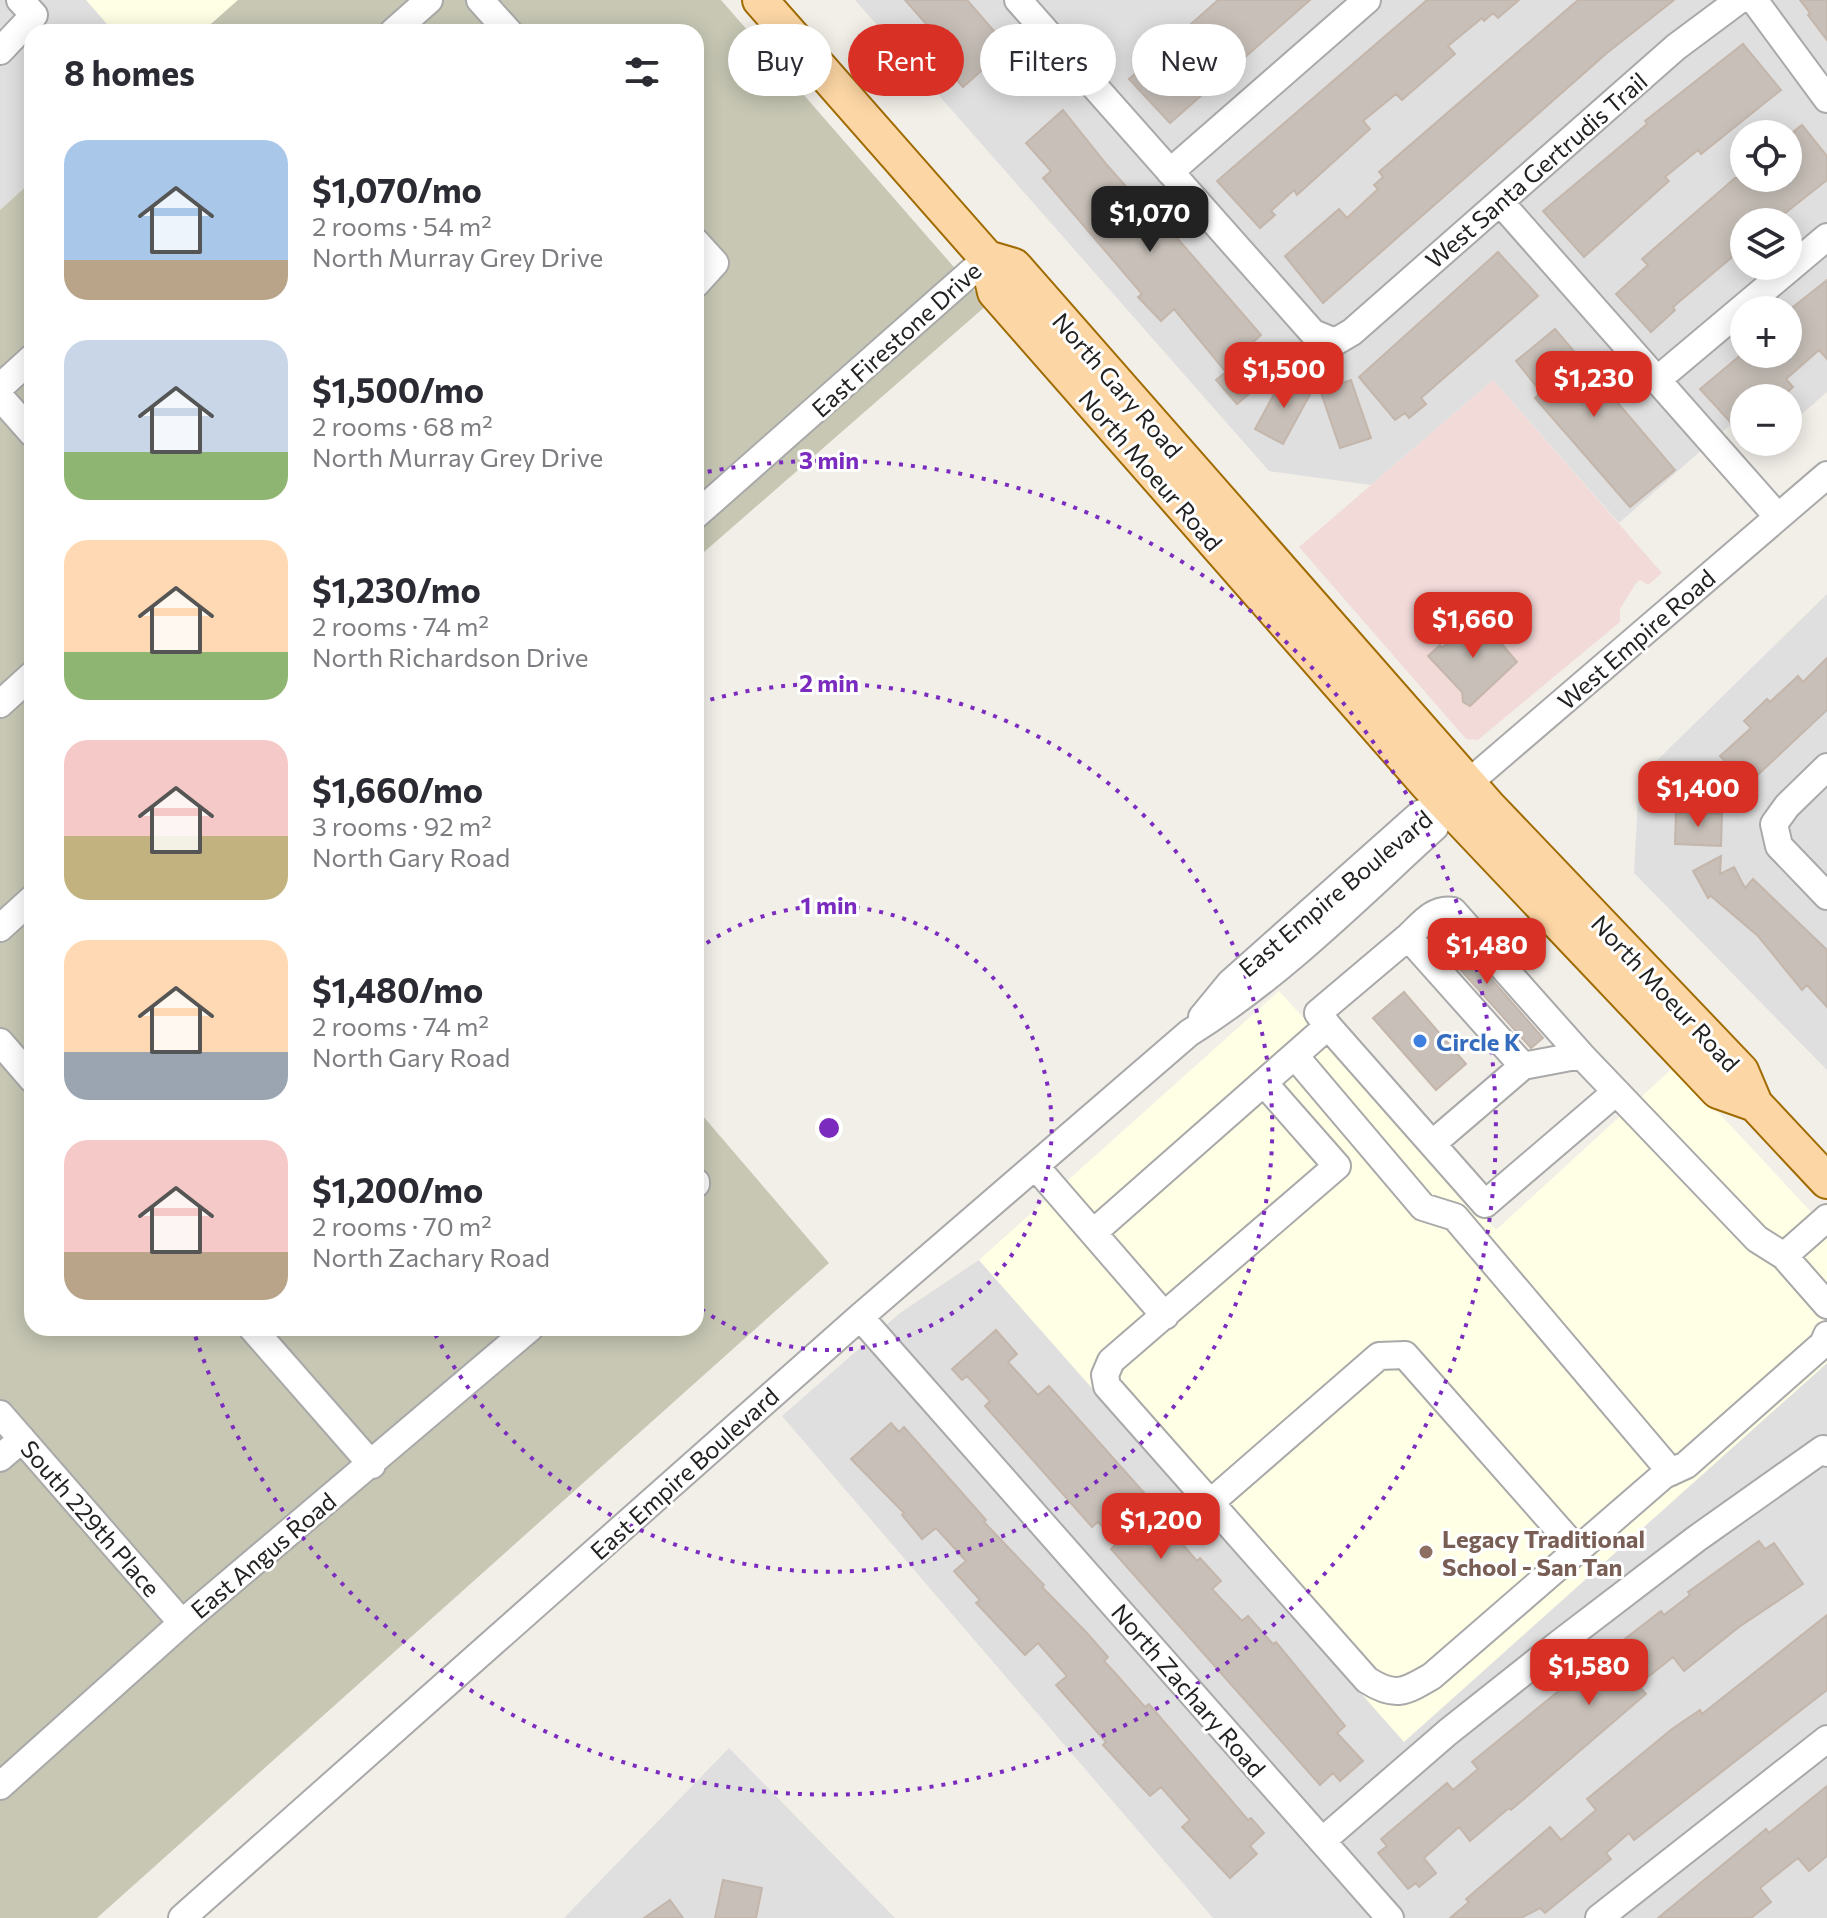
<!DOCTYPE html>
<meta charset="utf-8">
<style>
:root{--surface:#fff;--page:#f7f7f7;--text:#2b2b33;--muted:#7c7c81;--accent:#d93025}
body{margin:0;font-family:Commissioner,sans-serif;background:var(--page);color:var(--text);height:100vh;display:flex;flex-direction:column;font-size:30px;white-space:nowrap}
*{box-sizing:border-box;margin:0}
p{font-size:26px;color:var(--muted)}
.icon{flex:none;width:44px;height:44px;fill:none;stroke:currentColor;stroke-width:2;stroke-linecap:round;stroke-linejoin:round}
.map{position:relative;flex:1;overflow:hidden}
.drawer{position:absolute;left:24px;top:24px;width:680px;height:1312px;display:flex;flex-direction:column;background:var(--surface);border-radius:24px;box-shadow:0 4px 20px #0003}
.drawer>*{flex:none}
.guide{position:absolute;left:728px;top:24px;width:760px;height:72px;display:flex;gap:16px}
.fabs{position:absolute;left:1730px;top:120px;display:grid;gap:16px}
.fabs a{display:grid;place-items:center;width:72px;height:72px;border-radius:50%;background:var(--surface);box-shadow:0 4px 20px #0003;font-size:40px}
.price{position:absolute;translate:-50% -68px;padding:0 18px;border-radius:16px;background:var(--accent);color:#fff;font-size:26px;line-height:52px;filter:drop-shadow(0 2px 4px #0008)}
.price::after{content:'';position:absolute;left:50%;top:48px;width:24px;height:18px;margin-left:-12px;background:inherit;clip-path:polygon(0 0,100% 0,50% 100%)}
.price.on{background:#222;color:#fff}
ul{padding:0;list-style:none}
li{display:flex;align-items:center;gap:24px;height:200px;padding:0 40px}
li span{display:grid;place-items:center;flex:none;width:224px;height:160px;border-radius:24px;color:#555}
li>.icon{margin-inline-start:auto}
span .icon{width:96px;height:96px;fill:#fffc;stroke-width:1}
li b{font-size:34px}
h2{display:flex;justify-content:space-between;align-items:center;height:96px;padding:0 40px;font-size:34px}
.tag{padding:0 28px;border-radius:36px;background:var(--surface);box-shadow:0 4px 20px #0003;font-size:28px;line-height:72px}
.tag.on{background:var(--accent);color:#fff}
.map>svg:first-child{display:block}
</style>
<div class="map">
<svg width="1827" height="1918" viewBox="0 0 1827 1918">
<rect width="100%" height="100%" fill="#f2efe9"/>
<path fill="#e0dfdf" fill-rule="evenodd" d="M0,0h238l-36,32h-170v149l-32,29z
M855,0h972v392l-39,34v-28h-44v44l-15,-16 -110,97 -126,-143 -122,105 -102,-14zM1744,134h44v44h-44zM1744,222h44v44h-44zM1744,310h44v44h-44z
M1827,594v476l-193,-197 5,-95z
M979,1260l425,481 423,-378v555h-614l-431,-502 118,-103z
M729,1748l166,170h-331z"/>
<path fill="#f2dad9" d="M1493,380l169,193 -14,12 -8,-5 -4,3 -16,26v13l-142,118 -12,-1 -167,-192z"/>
<path fill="#ffffe5" d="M86,0h152l-36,32h-88z
M1279,991l217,239 179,-164 152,163v134l-423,379 -425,-482z"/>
<path fill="#c7c7b4" d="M238,0h483l266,305 -291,254v-527h-494z
M32,181v1147h664v-220l133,155 -732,655h-97v-1708z"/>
<path fill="#c7bfb8" stroke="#c4b6ab" stroke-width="2" d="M905,0h62l41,47 -45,40 -47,-53 11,-9z
M1218,0h92l-140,123 -41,-44z
M1427,0h92l-21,18 -5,-5 -9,8 -2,-3 -34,28 7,8 -53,46 -6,-6 -33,27 7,8 -73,66 -3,-5 -23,21 4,4 -15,13 -43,-47z
M1578,0h96l-67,53 -284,250 -38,-47 54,-47 8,9 31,-29 -4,-4 9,-8 -4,-5z
M1800,0h27v40l-19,-25 2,-2z
M1743,44l38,46 -80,64 -3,-4 -33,27 4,4 -85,76 -41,-46 104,-87 -2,-3z
M1063,110l44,55 29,33 4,-3 121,140 -10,9 24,28 -38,32 -21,-24 10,-8 -52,-63 -13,12 -23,-24 4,-3 -99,-116 8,-7 -25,-28z
M1802,125l25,31v24l-53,42h-30v25l-71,60 2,3 -24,22 -35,-38 32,-29 -6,-6 93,-81h53v-42z
M1498,252l40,44 -117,102 5,6 -17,14 -4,-5 -10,7 -36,-43z
M1827,280v79l-8,-9 -33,29 7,8 -12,11h-37v39l-44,-48 42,-35h46v-43z
M1555,329l120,141 -45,37 -95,-109 6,-6 -25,-31z
M1284,376l28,15 -29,53 -28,-15z
M1351,380l20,58 -31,10 -20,-58z
M1476,614l41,48 -47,44 -7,-4 -1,-10 -34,-36 12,-11 2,3z
M1827,658v52l-80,75 -27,-29 31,-28 -7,-7 23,-22 3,3 28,-26 5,6z
M1676,812l46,2 -1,32 -46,-2z
M1721,856l-1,18 14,-7 11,21 8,-9 74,71v57l-20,-22 -5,5 -44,-54 -47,-40 -3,2 -15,-27z
M1446,927l97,111 -12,10 -100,-111z
M1404,992l62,72 -30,26 -63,-72z
M996,1330l21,24 -9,8 30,33 11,-9 97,109 -9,8 30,33 5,-4 25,29 3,-3 21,23 -9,8 30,32 6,-5 25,28 3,-2 69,84 -8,7 26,28 -23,20 -7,-8 -13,12 -209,-236 6,-6 -19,-21 -6,5 -107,-121 5,-5 -23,-25 -5,4 -10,-11z
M891,1423l8,9 5,-5 82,93 -2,2 60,63 -2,2 45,46 21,24 -4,4 12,13 29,33 4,-3 99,116 3,-2 13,15 -14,13 7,8 -27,24 -48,-51 8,-7 -29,-33 -11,9 -47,-51 3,-3 -50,-57 11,-9 -29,-33 -13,12 -49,-52 4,-3 -26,-29 12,-10 -30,-33 -14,11 -20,-24 2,-2 -53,-54z
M1759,1541l6,8 9,-6 29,41 -64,43 -55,44 -11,-14 -35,28 8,9 -135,116 -2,-2 -39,33 -11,-14 -35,31 12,15 -17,14 -3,-4 -8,6 -30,-36 9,-7 -6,-7 66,-56 6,7 25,-21 -6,-7 105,-86 84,-65 3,4 26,-20 -2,-3z
M1827,1615v75l-193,150 -5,-7 -23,20 5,6 -66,54 -5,-5 -19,10h-71l19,-16 -3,-3 84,-72 11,13 35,-30 -9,-11 85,-70 28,-19 2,4z
M1827,1786v70l-18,15 -11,-13 -38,30 11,14 -20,16h-93l108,-89 3,4z
M723,1880l39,8 -6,30h-41z
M670,1900l13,18h-39z"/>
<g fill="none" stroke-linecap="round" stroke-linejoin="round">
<defs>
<path id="minor" d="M480,0l29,32
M1018,0l295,333 22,9 17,-10 324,-285 63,-47
M1754,0l73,99
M393,32l36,-32
M0,51l34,-36 -14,-15
M1170,172l197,-172
M1500,202l278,315
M696,242l19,21 -19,21
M1657,380l170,-143
M0,387l32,-29
M0,397l32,36
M696,515l291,-257
M0,704l32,-29
M1827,767l-40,39 -13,18 5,22 48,50
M0,928l32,-29
M1408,937c13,-12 26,-30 45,-26l128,144
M1202,1017l28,-34 190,-169 25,-11 382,-328
M1328,1026l157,178 131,-112
M0,1042l32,37
M1295,1056l128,151 32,10 216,255
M1264,1083l73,83 -226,195 -6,14 2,11 260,294c28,18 38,12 65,-4l232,-201 22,-10 137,-121 4,-9
M1432,1144l91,-78
M1036,1167l129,149
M696,1182v2
M1094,1232l234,-206 -10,-13 90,-76 115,129 58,-11 176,184 27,17 43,-38
M1784,1256l43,49
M860,1317l530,601
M252,1328l120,137
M0,1414l182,209
M0,1458l22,-19
M1210,1503l169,-147 26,-1 172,195
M0,1786l182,-163 348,-295
M1322,1841l126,-109 112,-89 136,-104 127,-90 4,4
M182,1918l678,-601 329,-284c91,-57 167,-134 246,-206l10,-24
M1599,1918l228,-179"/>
<path id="major" d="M760,0l227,258 27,8 474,540 253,265 14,33
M987,258l8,34 432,492 291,307 37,13 72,77"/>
</defs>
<use href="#minor" stroke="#a9a9a9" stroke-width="30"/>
<use href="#major" stroke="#a06b00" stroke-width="38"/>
<use href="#minor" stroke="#fff" stroke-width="26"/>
<use href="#major" stroke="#fcd6a4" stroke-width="34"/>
</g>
<g fill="none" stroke="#7b2cbf" stroke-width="4" stroke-dasharray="4 8">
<path d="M697 950A222 222 0 1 1 697 1306"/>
<path d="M699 703A444 444 0 1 1 433 1330"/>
<path d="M696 474A667 667 0 1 1 193 1329"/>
</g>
<circle fill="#3f7fe0" stroke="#fff" stroke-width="3" cx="1420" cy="1041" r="8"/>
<circle fill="#8d6e63" stroke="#fff" stroke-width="3" cx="1426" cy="1552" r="8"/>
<g text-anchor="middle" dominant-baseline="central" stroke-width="6" stroke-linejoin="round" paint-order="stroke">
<g font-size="24" fill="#222" stroke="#fff">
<text transform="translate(1536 170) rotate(-41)">West Santa Gertrudis Trail</text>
<text transform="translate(896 339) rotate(-42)">East Firestone Drive</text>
<text transform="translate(1118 385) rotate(49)">North Gary Road</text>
<text transform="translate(1151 470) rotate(49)">North Moeur Road</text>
<text transform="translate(1636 639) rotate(-41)">West Empire Road</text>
<text transform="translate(1335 893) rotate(-40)">East Empire Boulevard</text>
<text transform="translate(1666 993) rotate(47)">North Moeur Road</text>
<text transform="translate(684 1473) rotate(-42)">East Empire Boulevard</text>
<text transform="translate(91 1518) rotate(49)">South 229th Place</text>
<text transform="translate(263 1555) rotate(-40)">East Angus Road</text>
<text transform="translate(1189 1690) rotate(49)">North Zachary Road</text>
</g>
<g font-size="24" font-weight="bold" fill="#366cbe" stroke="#fff" text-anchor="start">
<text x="1436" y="1041">Circle K</text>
</g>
<g font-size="24" font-weight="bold" fill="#785e54" stroke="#fff" text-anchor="start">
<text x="1442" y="1538">Legacy Traditional<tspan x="1442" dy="28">School - San Tan</tspan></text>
</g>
</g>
<circle cx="829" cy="1128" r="12" fill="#7b2cbf" stroke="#fff" stroke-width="4"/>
<g font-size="24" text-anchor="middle" font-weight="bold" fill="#7b2cbf" stroke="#fff" stroke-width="6" stroke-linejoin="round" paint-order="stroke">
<text x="829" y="469">3 min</text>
<text x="829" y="692">2 min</text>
<text x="829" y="914">1 min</text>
</g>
</svg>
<div class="fabs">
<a><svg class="icon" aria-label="locate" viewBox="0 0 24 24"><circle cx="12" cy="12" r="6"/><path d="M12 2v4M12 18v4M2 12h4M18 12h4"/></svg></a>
<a><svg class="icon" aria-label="layers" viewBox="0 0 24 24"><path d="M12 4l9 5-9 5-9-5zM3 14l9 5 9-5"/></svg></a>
<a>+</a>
<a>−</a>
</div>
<b class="price on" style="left:1150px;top:254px">$1,070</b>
<b class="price" style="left:1284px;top:410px">$1,500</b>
<b class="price" style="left:1594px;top:419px">$1,230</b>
<b class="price" style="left:1473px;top:660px">$1,660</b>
<b class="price" style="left:1698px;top:829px">$1,400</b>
<b class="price" style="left:1487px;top:986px">$1,480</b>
<b class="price" style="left:1161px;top:1561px">$1,200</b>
<b class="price" style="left:1589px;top:1707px">$1,580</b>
<div class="guide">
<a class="tag">Buy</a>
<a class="tag on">Rent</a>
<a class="tag">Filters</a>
<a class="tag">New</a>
</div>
<section class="drawer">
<h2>8 homes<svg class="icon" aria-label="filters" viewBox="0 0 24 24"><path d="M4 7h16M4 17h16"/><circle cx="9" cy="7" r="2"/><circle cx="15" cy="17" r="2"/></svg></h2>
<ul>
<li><span style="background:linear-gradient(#a9c7e8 75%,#b9a48a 0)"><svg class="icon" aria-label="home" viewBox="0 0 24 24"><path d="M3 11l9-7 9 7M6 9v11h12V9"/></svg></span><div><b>$1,070/mo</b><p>2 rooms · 54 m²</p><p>North Murray Grey Drive</p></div></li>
<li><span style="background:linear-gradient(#c9d6e8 70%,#8fb573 0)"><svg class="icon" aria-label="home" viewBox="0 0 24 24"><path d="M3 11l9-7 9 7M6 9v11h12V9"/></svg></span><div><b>$1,500/mo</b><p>2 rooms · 68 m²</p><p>North Murray Grey Drive</p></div></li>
<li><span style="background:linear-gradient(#ffd9b3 70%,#8fb573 0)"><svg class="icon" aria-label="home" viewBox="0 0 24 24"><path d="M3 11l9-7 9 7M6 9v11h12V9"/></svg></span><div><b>$1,230/mo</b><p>2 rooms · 74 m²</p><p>North Richardson Drive</p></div></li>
<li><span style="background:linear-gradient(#f6c9c9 60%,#c2b280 0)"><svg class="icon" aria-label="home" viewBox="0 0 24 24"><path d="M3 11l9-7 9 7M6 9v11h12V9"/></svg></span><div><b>$1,660/mo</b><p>3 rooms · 92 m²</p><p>North Gary Road</p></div></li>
<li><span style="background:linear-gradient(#ffd9b3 70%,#9aa5b1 0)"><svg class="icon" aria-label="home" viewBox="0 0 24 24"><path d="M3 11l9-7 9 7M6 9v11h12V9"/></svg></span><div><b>$1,480/mo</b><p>2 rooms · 74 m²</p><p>North Gary Road</p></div></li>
<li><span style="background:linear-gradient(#f6c9c9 70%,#b9a48a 0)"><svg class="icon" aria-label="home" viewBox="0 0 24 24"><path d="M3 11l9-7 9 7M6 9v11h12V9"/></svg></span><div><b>$1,200/mo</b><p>2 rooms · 70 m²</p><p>North Zachary Road</p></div></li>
</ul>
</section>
</div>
